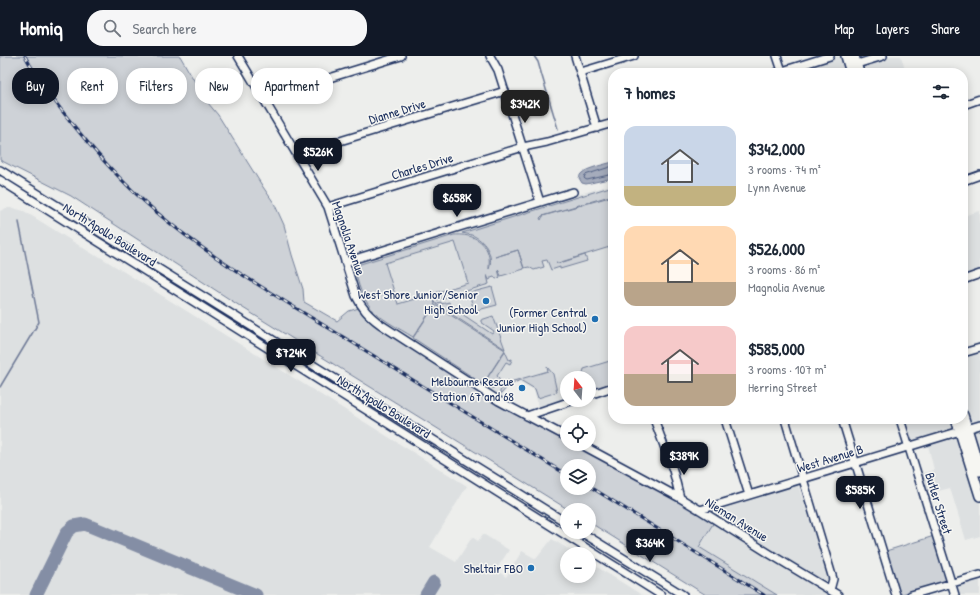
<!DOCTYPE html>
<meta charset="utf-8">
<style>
:root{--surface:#fff;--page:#f6f6f7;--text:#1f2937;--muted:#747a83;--accent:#111827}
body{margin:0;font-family:"Patrick Hand",sans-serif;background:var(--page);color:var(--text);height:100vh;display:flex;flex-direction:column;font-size:15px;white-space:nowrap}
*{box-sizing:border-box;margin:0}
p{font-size:13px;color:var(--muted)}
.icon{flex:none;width:22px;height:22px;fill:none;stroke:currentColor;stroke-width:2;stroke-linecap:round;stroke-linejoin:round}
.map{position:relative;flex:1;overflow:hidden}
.drawer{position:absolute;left:608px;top:12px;width:360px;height:356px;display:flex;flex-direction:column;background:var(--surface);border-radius:16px;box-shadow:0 2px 10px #0003}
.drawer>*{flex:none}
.top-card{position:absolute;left:12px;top:12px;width:380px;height:36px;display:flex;gap:8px}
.needle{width:26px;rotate:343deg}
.fabs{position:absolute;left:560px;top:315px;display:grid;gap:8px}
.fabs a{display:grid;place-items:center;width:36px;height:36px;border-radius:50%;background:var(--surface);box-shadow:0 2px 10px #0003;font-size:20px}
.price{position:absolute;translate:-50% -34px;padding:0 9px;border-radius:8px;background:var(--accent);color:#fff;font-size:13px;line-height:26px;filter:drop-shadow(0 1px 2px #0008)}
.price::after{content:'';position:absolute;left:50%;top:24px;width:12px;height:9px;margin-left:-6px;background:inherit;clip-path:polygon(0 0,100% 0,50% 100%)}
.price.current{background:#222;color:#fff}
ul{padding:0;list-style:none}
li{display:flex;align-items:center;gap:12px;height:100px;padding:0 16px}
li span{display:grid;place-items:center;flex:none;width:112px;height:80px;border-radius:12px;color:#555}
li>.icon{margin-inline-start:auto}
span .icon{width:48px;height:48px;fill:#fffc;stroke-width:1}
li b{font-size:17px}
h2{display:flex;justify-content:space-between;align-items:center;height:48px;padding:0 16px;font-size:17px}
.chip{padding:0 14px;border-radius:16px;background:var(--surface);box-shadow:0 2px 10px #0003;font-size:14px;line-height:36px}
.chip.current{background:var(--accent);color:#fff}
header{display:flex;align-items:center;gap:24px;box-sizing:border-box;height:56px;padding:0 20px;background:var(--accent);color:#fff}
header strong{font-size:19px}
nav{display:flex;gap:22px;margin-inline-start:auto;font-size:14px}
.search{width:280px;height:36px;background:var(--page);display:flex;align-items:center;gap:10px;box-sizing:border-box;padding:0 14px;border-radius:16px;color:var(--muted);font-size:15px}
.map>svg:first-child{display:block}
</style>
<header>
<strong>Homiq</strong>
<div class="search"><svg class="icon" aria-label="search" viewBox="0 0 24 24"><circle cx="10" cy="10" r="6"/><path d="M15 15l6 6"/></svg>Search here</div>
<nav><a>Map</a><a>Layers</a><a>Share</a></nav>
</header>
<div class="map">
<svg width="980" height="539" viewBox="0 0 980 539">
<rect width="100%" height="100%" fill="#edeeec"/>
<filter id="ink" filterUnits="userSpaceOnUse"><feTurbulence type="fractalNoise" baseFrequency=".025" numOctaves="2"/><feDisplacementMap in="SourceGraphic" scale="8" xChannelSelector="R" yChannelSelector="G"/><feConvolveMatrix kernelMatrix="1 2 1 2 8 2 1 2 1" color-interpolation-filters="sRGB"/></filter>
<g filter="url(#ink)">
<path fill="#dde0e1" d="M810,0h91l5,17h-124l30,-12z
M613,128v204l-24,8v-18h-22v22l-29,12 -1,-11 -3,-11 -15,-9 -11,7 -6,7 -3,6 -119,-77 -19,-19 -15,-40z
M6,152h7l11,3 72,45 1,-1 370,231 -37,61 26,15 16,-25 6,4 5,-7 26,16 -13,20 10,7 16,-26 14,8 16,-20 24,15h-9v22h22v-14l53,33h-642v-384z
M980,155v63l-17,6v-64z
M980,295v185l-14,4 -16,-52 -24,6 -5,-20 13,-4 -7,-29 -18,6 -9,-28h63v-64z
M798,429l32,94 -1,7 -121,-74z
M714,466l119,73h-56l-59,-36 -19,-12z
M980,519v20h-25l-4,-12z"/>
<path fill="#ced2d7" stroke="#74809a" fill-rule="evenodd" d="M0,0h180l15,26 13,21 10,12 45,72 11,16 10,22 8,30 11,34 1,13 33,19 12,-10 10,-3 208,132v4h7l104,56v1h2l34,21 -15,25 78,48h-71l-117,-73v-12h-20l-326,-202 -172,-112 -71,-36zM567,410h22v22h-22z
M613,130v9l-71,21 -2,2 1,2 2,-4 70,-20v50l-55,17 -2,-1 2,1h2l25,-8 2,6 -27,8v-2l-9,3 -4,-10 -5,1 2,6 -10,3 -5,-3 -5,1 -6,-18 -23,7 23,-7 6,19 -23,7 -3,-7 2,8 -1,1 -3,1 -2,-3 -3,1v2l-2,1 -2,-5 2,9 -55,17 1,3 -22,33c-14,-9 -36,-19 -45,-33 -8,-11 -11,-25 -14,-38l100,-31c14,-1 29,3 34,18 2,5 1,11 1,16 5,-13 -3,-27 -15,-33 -4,-2 -8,-2 -12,-3zM455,186l13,41 -70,21 -13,-41z
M492,231l5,18 -23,6 -5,-18z
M441,246v2l8,-2 1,4 42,28 2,-3 -13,-9v-2l12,-4 12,33 -69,-45v-1z
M435,249l70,45 -22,34 -70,-46z
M505,295l4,9 3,-1v1l-2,4 -4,-2 -9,14 3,3 -6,9h-2l-8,-5z
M613,304v23l-19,6 -5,-2v-9h-5l-1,-5 1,-4z
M547,311l6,7 4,18 -19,6 -3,-9 -15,-9 -13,7 -6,7h-1v-3l7,-10 1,-1 2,2 38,-11z
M934,480l13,42 -2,3 -43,13 -4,-2 -12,-41z"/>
<path fill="#a5acbc" stroke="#6e7a96" d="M613,106v16l-27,6 -4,-1 -3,-5c1,-2 1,-4 3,-5 5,-5 24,-9 31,-11z"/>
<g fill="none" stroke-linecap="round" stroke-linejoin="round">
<path stroke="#526184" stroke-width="1" d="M613,110l-28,9 -1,3 1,1 2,1 26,-6"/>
<path stroke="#6e7a96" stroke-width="1.5" d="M534,0l4,6 4,14 16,53
M0,331l39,-65 -20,-100"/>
<path stroke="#848ea5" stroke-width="13" d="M36,539l31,-63 7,-6 11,-2 171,71
M426,539l8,-13"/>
<defs>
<path id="minor" d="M238,0l90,151 28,89c6,12 12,19 24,28l119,77 68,36
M490,0l8,14 42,132
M575,0l22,72
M777,0l5,15
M857,8l26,-8
M581,16l53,-16
M776,17l54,-17
M264,42l137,-42
M963,49l17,-6
M297,98l208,-63
M0,114l567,353
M0,124l661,415
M963,125l17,-6
M328,151l195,-60 24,-5 66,-19
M345,206l228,-70
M963,224l17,-6
M963,297l17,-5
M589,339l24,-8
M527,360l47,-16
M654,363l19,51 7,28
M725,363l24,76
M785,363l48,160 -3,11
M842,363l54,176
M900,363l55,176
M580,388l100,54 20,12 70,44 68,41
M700,454l280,-85
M581,476l102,63
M911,539l69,-20"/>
<path id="major" d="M846,0l5,17
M854,0l5,17
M963,359l17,56
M956,363l24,77"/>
</defs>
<use href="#minor" stroke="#1b2f5e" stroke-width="10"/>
<use href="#major" stroke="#1b2f5e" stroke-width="12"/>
<use href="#minor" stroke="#f6f6f2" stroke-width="7"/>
<use href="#major" stroke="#f6f6f2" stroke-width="9"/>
<defs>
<path id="rail" d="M25,0c15,27 35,53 54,76 23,28 48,55 75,78 58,50 126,88 191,128 74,46 148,91 222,137
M589,430l175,109"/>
</defs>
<use href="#rail" stroke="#1b2f5e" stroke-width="3"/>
<use href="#rail" stroke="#f6f6f2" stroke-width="1.5" stroke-dasharray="4.5" stroke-linecap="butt"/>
</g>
</g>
<g fill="#1f6fb2" stroke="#f6f6f2" stroke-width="1.5">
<circle cx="486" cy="245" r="4"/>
<circle cx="595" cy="263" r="4"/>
<circle cx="522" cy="332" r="4"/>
<circle cx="531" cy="512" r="4"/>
</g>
<g text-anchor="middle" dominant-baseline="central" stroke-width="3" stroke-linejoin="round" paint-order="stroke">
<g font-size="13" fill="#1b2f5e" stroke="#f6f6f2">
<text transform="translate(397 55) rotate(-17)">Dianne Drive</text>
<text transform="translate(422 110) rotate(-17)">Charles Drive</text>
<text transform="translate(110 178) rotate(32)">North Apollo Boulevard</text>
<text transform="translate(349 182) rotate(71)">Magnolia Avenue</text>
<text transform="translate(384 350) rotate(32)">North Apollo Boulevard</text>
<text transform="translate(830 402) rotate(-17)">West Avenue B</text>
<text transform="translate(939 447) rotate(73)">Butler Street</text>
<text transform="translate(737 463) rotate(32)">Nieman Avenue</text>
</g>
<g font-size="13" fill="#1b2f5e" stroke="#f6f6f2" text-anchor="end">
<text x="478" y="238">West Shore Junior/Senior<tspan x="478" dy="15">High School</tspan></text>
<text x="587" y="256">(Former Central<tspan x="587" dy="15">Junior High School)</tspan></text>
<text x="514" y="325">Melbourne Rescue<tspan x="514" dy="15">Station 67 and 68</tspan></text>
<text x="523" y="512">Sheltair FBO</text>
</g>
</g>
</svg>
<div class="fabs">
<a><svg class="needle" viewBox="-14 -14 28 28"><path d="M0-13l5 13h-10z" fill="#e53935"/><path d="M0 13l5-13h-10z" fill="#747a83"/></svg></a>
<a><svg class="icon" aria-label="locate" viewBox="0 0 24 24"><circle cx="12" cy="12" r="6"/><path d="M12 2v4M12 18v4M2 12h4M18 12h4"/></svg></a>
<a><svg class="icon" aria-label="layers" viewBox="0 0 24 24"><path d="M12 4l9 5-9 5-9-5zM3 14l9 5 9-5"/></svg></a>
<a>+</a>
<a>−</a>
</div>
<b class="price current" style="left:525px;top:68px">$342K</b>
<b class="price" style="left:318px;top:116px">$526K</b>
<b class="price" style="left:457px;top:162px">$658K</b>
<b class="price" style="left:291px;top:317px">$724K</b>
<b class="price" style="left:684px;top:420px">$389K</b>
<b class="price" style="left:860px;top:454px">$585K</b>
<b class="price" style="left:650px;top:507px">$364K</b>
<div class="top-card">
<a class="chip current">Buy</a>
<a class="chip">Rent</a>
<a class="chip">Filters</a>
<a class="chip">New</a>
<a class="chip">Apartment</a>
</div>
<section class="drawer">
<h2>7 homes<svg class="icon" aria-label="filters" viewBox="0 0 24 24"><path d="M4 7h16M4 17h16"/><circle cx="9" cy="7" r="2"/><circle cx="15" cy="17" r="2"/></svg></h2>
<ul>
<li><span style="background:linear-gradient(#c9d6e8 75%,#c2b280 0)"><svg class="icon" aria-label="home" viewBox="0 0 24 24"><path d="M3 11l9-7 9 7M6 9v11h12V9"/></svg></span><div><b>$342,000</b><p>3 rooms · 74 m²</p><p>Lynn Avenue</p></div></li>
<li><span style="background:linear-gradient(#ffd9b3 70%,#b9a48a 0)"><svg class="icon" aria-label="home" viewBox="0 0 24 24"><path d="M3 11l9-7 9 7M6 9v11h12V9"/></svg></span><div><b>$526,000</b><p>3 rooms · 86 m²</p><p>Magnolia Avenue</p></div></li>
<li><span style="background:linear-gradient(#f6c9c9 60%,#b9a48a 0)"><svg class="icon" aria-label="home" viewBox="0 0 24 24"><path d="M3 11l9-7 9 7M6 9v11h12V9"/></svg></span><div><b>$585,000</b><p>3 rooms · 107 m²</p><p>Herring Street</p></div></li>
</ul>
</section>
</div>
